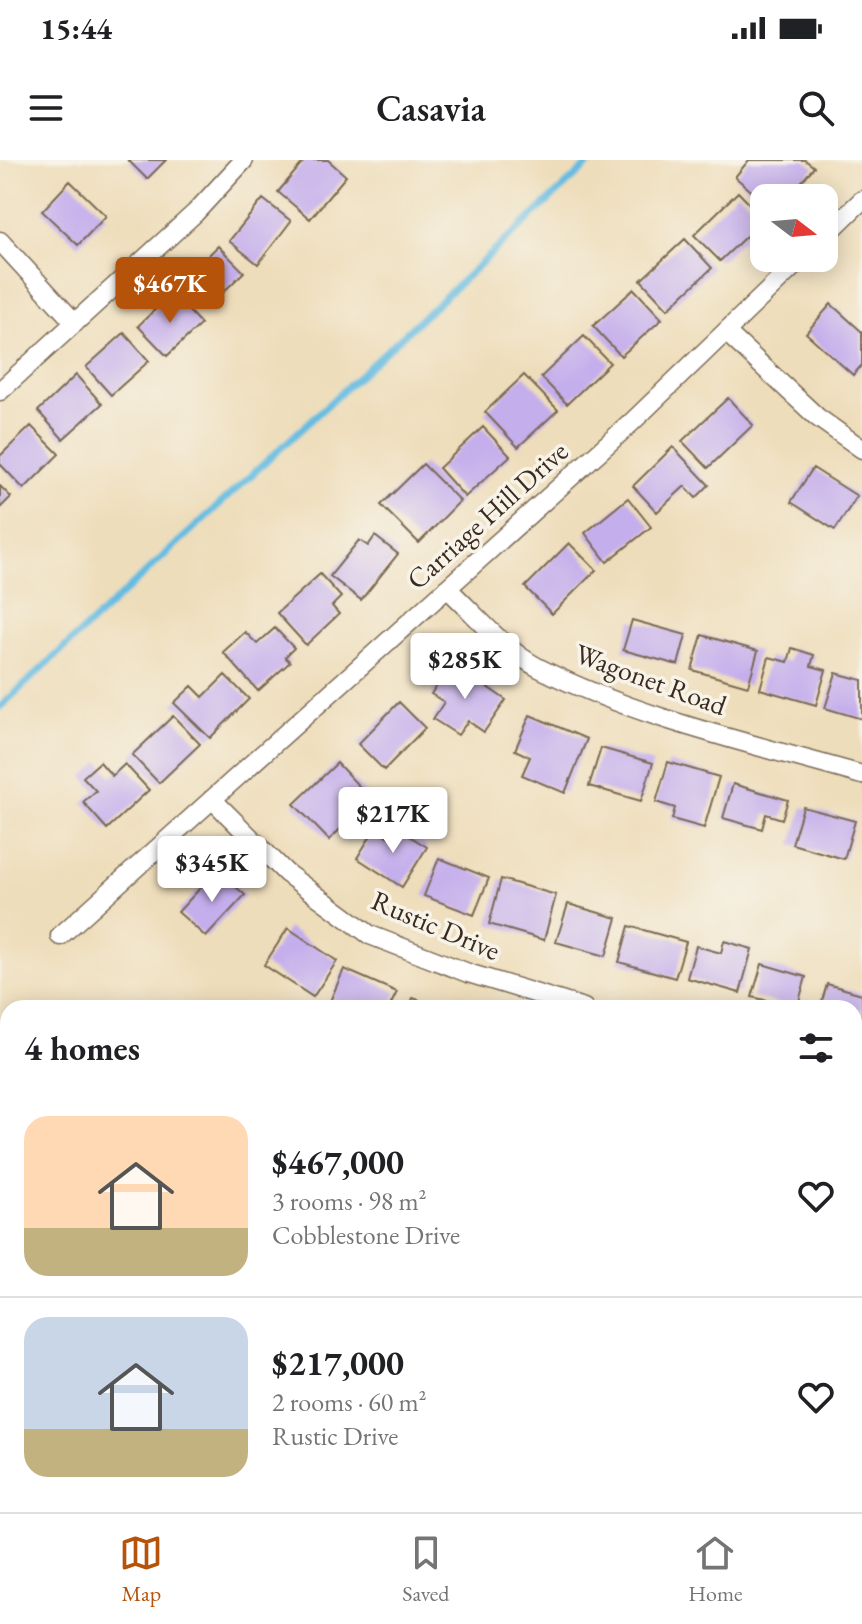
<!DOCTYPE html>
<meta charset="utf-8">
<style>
:root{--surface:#fff;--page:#f6f6f6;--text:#202124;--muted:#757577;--line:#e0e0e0;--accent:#b45309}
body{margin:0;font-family:"EB Garamond",serif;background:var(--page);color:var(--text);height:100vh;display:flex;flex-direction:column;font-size:30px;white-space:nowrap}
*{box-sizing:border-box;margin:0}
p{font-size:26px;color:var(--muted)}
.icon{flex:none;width:44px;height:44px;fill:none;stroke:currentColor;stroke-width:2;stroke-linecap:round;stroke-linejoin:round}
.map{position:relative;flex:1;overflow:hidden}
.details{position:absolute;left:0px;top:840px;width:862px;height:512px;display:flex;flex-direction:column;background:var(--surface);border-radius:24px 24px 0 0;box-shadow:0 4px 20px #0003}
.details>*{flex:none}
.needle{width:52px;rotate:106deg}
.tools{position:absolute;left:750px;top:24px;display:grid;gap:16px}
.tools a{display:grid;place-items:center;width:88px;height:88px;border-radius:16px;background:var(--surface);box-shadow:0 4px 20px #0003;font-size:40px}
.price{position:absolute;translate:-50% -68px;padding:0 18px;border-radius:8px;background:#fff;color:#222;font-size:26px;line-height:52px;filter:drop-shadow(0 2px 4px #0008)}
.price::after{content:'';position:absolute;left:50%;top:48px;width:24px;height:18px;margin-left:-12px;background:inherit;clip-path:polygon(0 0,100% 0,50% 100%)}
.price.selected{background:var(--accent);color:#fff}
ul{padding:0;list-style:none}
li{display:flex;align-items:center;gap:24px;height:200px;padding:0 24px}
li+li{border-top:2px solid var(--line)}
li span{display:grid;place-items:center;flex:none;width:224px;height:160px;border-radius:24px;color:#555}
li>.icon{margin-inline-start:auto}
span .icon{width:96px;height:96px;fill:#fffc;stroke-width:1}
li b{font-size:34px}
h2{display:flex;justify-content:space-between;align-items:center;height:96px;padding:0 24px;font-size:34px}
.status{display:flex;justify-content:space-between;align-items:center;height:56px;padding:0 40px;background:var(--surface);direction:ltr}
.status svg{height:22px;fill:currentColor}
header{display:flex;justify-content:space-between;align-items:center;height:104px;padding:0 24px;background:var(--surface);font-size:36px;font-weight:600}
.tab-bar{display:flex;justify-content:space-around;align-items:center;height:112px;border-top:2px solid var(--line);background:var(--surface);font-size:22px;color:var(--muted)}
.tab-bar a{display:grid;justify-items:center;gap:4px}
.tab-bar .selected{color:var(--accent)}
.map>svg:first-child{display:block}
</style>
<div class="status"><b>15:44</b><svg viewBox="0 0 49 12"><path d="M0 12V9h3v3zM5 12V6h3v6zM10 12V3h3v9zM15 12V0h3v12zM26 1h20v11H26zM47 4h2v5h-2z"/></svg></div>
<header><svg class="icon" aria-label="menu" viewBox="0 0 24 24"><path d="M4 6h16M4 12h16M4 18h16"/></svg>Casavia<svg class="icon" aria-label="search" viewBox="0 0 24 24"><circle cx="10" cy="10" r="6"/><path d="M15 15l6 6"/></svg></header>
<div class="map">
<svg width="862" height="1352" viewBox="0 0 862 1352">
<rect width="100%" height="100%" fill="#f7f3e8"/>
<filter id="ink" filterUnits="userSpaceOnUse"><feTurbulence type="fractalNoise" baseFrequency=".0125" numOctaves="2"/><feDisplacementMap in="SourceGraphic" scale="16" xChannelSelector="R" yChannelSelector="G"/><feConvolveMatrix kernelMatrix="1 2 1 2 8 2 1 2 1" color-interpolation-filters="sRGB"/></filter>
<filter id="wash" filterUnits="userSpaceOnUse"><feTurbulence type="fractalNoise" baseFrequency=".006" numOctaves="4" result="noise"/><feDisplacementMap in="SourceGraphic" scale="32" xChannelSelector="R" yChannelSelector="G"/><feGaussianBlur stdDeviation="1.8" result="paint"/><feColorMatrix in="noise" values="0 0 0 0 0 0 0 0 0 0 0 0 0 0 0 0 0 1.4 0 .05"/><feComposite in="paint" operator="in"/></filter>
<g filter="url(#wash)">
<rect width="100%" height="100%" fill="#eeddba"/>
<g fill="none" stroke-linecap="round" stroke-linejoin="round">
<path stroke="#64bce1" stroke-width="7" d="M0,547l593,-547"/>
</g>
<g id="blocks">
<path fill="#c5aeec" d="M128,0h38l-19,19z
M305,0h23l18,16 -36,43 -32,-27z
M749,0h56l9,7 -26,31h-24v4l-29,-25z
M70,21l36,35 -28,29 -36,-34z
M738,32l26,27 -44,42 -26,-26z
M263,39l28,22 -33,43 -29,-23z
M685,79l27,29 -44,41 -27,-29z
M218,86l26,26 -37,36 -26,-26z
M634,129l28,30 -41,37 -28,-30z
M172,133l29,31 -34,32 -29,-30z
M831,144l31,28v33l-9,10 -47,-42z
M124,173l25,28 -38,34 -25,-28z
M584,176l26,27 -43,41 -26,-27z
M76,215l26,29 -39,35 -25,-28z
M524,215l34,35 -40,37 -33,-35z
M728,238l25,27 -45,43 -26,-27z
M31,266l28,28 -35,35 -24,-25v-8z
M483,267l27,29 -45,41 -26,-29z
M673,287l36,38 -13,13 -11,-12 -28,26 -24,-26z
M423,304l37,37 -41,42 -38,-38z
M813,308l44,28 -22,34 -44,-28z
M0,326l11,11 -11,11z
M628,338l23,29 -44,35 -22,-29z
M375,376l23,18 -37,46 -31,-24 29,-36 9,6z
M569,383l27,27 -44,44 -27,-27z
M320,414l21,23 -9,9 7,8 -33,31 -29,-32z
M632,460l54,15 -8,30 -55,-15z
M275,468l19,20 -9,9 5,5 -32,29 -35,-39 22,-20 12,12z
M702,475l56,16 -10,35 -56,-16z
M792,488l22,7 -3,11 15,4 -10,35 -56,-16 9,-32 19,5z
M452,503l54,37 -22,32 -16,-11 -10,14 -25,-16 11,-17 -13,-8z
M836,513l26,7v39l-37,-11z
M225,515l24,24 -39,39 -36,-35 18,-17 11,11z
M399,542l26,26 -41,42 -26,-26z
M530,555l57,24 -22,54 -43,-18 8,-18 -15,-7z
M173,556l27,28 -41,39 -27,-28z
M601,588l52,15 -12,38 -52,-15z
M100,602l12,14 13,-12 24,26 -42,39 -24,-27 13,-11 -13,-14z
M668,602l51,15 -15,51 -32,-9 3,-11 -19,-6z
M337,603l34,36 -42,41 -35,-36z
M733,624l55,16 -6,19 -16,-5 -4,15 -39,-11z
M803,647l52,14 -11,38 -52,-15z
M395,667l32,20 -25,40 -45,-29 18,-29 14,8z
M439,698l50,20 -15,37 -50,-19z
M217,710l28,25 -39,42 -28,-25z
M501,719l55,16 -12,45 -55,-16z
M568,744l49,14 -11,38 -50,-14z
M629,766l57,16 -11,36 -56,-16z
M288,768l49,33 -24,36 -49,-32z
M724,781l28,8 -12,44 -53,-15 9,-32 25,7z
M762,804l44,13 -9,31 -45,-11z
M344,809l53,23 -8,16h-62z
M827,824l35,10v35l-8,-2v-19h-34z
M413,838l28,10h-32z
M854,970l8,3 -5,34 -3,-1z
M612,1344h70l-3,8h-57l-12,-3z"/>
</g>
</g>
<g filter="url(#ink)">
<use href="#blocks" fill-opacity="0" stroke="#7a6955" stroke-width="2"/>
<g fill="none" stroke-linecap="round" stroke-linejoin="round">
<defs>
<path id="minor" d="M824,77l38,-37
M0,81l75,82
M726,172l91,85 45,32
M0,231l195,-178 49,-53
M447,428c29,27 57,62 92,80 101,51 215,76 323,107
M212,639l74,74 84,62 98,38 116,35
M60,776l572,-514 170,-164
M854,926l8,2
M0,1284l8,2
M205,1344l29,8"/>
</defs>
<use href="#minor" stroke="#7a6955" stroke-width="21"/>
<use href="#minor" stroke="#fff" stroke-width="18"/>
</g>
</g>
<g text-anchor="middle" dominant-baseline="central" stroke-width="7" stroke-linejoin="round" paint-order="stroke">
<g font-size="28" fill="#3b2a1e" stroke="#f7f3e8">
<text transform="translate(487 355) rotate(-42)">Carriage Hill Drive</text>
<text transform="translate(651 519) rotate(20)">Wagonet Road</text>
<text transform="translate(436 765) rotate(23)">Rustic Drive</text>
</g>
</g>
</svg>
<div class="tools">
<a><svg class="needle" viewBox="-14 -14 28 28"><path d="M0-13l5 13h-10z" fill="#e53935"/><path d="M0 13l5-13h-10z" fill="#757577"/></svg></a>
</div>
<b class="price selected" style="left:170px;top:165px">$467K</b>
<b class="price" style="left:465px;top:541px">$285K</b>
<b class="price" style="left:393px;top:695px">$217K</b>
<b class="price" style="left:212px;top:744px">$345K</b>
<section class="details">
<h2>4 homes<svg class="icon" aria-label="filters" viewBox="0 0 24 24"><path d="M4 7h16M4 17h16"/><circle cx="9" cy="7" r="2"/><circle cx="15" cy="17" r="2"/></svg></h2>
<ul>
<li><span style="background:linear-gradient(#ffd9b3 70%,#c2b280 0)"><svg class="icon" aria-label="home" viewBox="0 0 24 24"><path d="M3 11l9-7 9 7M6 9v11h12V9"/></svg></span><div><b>$467,000</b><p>3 rooms · 98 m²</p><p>Cobblestone Drive</p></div><svg class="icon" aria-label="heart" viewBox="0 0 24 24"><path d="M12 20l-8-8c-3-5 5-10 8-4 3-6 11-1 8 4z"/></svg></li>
<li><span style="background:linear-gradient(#c9d6e8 70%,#c2b280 0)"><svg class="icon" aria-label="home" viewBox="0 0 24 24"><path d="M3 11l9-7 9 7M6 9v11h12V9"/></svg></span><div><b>$217,000</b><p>2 rooms · 60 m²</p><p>Rustic Drive</p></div><svg class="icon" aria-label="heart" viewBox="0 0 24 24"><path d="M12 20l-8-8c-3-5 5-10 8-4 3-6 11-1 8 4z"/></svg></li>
</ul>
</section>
</div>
<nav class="tab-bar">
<a class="selected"><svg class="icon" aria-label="map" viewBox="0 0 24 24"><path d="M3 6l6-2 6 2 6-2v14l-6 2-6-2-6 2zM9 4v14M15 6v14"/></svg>Map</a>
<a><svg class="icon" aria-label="saved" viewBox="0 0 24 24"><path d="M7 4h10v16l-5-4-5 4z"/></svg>Saved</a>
<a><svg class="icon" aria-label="home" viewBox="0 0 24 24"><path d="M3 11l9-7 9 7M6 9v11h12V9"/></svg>Home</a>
</nav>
